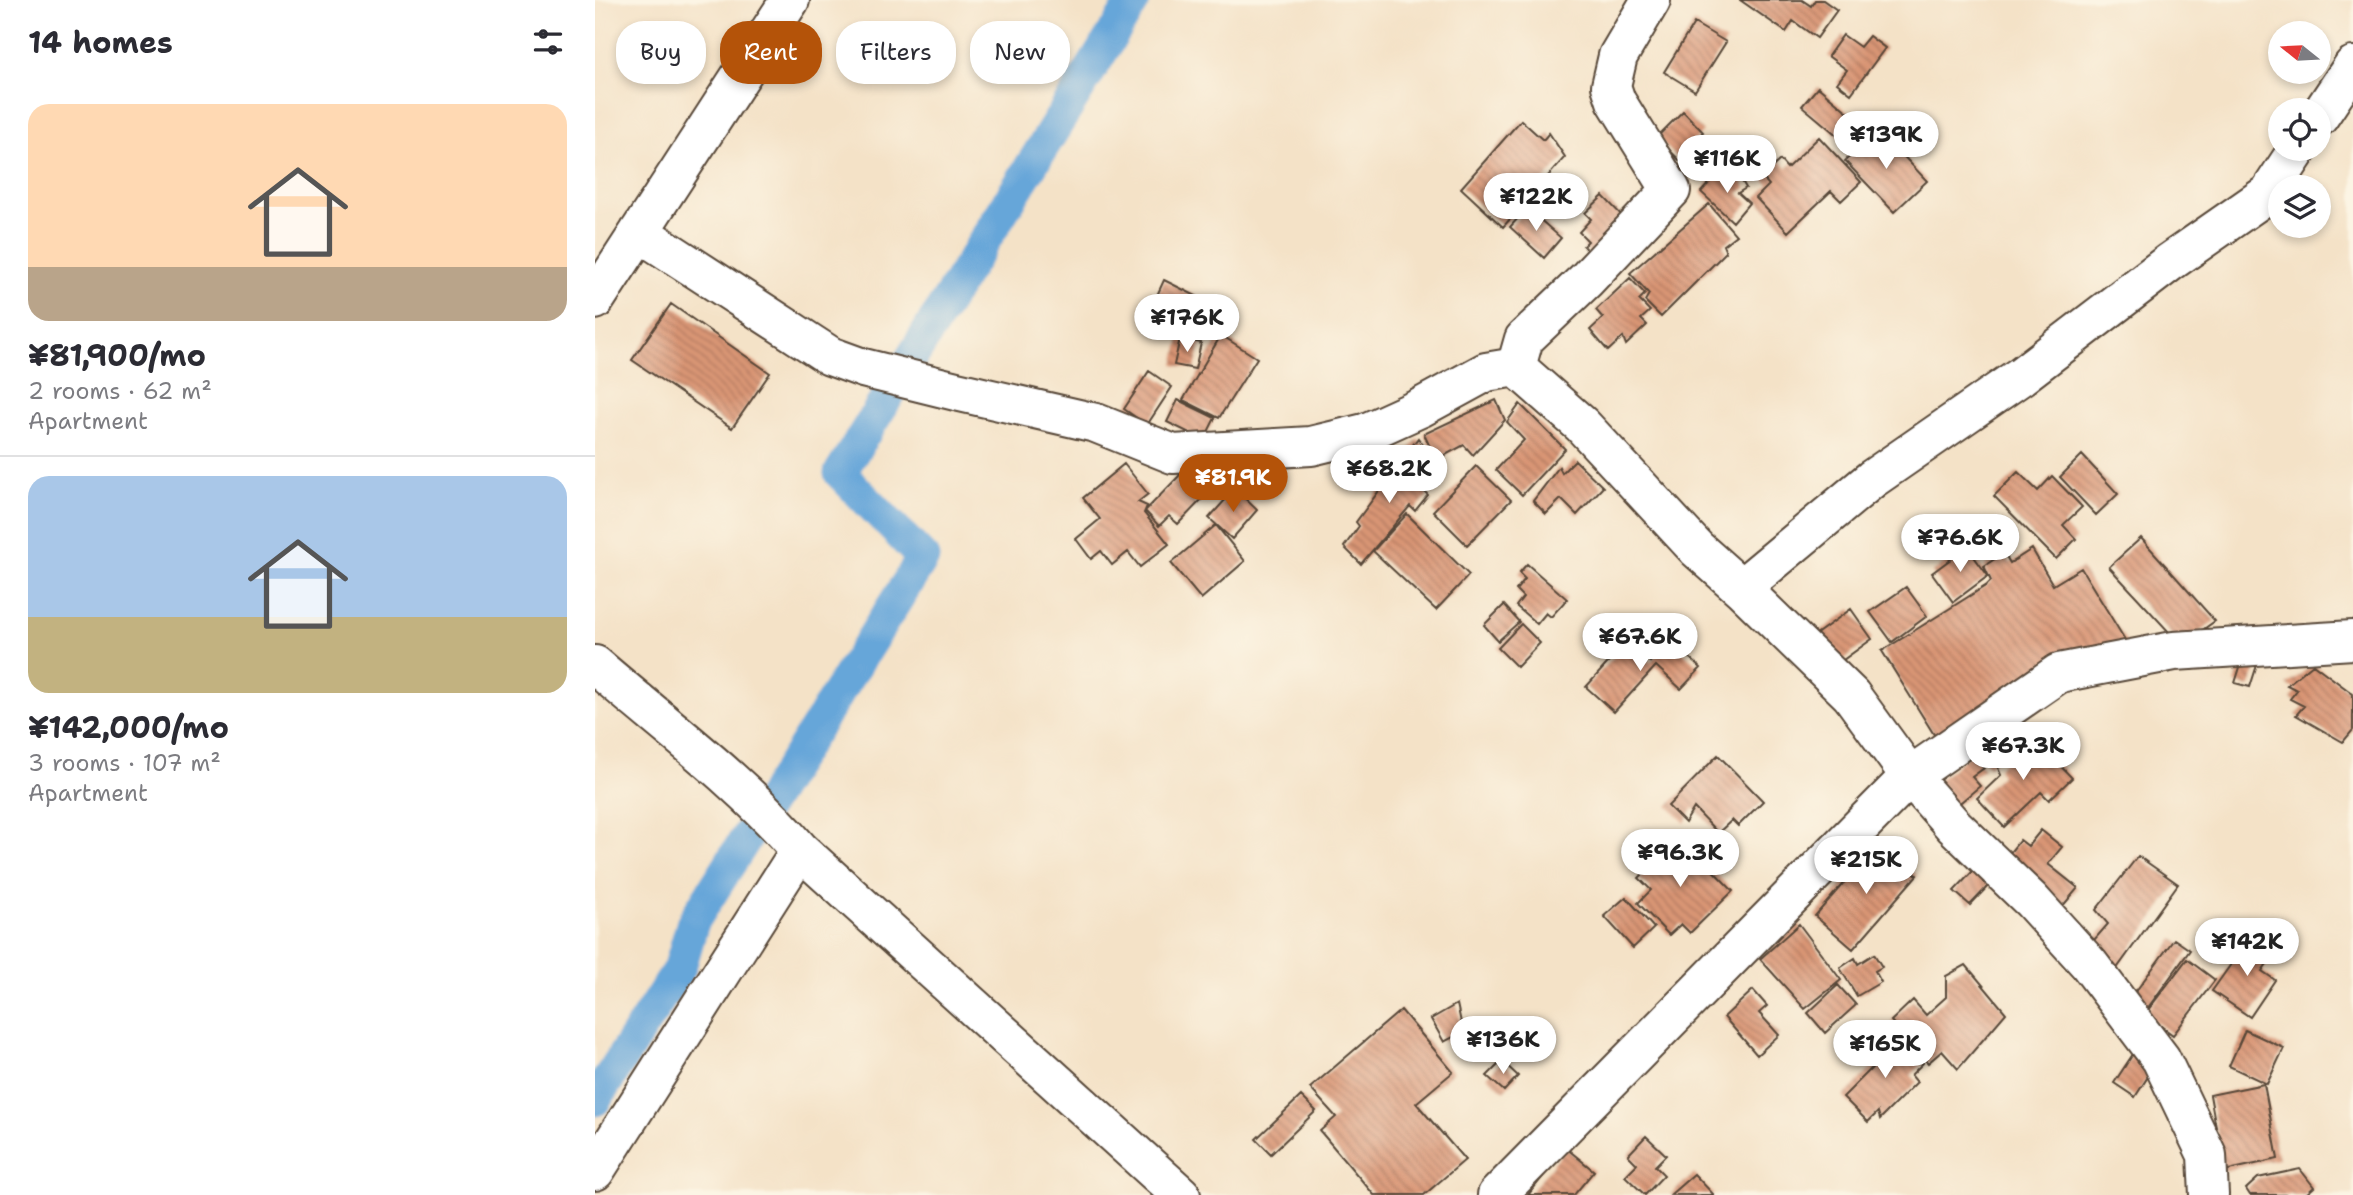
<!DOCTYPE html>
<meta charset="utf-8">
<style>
:root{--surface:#fff;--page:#f7f7f7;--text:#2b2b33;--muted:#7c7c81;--line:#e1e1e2;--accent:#b45309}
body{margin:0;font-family:"Shantell Sans",sans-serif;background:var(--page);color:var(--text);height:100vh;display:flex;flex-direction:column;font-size:26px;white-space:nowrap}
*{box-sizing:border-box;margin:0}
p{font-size:23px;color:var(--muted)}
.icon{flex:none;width:38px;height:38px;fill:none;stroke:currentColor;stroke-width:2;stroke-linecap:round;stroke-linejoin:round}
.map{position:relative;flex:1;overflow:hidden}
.details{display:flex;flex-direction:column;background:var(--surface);width:595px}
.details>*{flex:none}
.guide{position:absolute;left:21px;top:21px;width:665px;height:63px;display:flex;gap:14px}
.needle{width:46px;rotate:288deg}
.controls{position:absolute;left:1673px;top:21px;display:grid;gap:14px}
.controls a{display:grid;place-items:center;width:63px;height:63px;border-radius:50%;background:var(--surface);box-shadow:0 4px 10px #0003;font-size:35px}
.price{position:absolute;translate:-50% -60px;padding:0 16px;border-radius:24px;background:#fff;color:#222;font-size:23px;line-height:46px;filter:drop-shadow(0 2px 4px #0008)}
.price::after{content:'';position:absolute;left:50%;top:42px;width:21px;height:16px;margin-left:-10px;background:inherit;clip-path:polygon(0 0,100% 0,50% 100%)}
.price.on{background:var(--accent);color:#fff}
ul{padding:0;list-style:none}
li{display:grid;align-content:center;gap:14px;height:371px;padding:0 28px}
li+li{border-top:2px solid var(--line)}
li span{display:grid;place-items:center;height:217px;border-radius:21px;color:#555}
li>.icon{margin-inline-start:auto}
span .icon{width:126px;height:126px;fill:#fffc;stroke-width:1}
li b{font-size:30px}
h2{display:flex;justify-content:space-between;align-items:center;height:84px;padding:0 28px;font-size:30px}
.pill{padding:0 24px;border-radius:28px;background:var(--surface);box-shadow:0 4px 10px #0003;font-size:24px;line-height:63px}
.pill.on{background:var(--accent);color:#fff}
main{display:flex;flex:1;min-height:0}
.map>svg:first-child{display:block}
</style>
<main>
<section class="details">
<h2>14 homes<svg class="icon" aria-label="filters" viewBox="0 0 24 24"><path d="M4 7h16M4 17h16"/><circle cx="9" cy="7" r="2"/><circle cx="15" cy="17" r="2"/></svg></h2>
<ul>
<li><span style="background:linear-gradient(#ffd9b3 75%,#b9a48a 0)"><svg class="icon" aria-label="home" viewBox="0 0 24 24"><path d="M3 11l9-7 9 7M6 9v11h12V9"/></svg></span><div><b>¥81,900/mo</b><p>2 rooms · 62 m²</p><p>Apartment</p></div></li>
<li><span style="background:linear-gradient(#a9c7e8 65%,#c2b280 0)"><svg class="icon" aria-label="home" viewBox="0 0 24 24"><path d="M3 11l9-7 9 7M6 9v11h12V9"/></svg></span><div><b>¥142,000/mo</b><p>3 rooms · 107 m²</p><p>Apartment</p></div></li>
</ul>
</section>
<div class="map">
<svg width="1758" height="1195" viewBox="0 0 1758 1195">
<defs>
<pattern id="building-back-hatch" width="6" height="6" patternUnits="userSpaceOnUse" patternTransform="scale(1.75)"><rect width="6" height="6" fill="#d99575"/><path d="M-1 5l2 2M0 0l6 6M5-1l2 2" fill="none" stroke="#b17a5f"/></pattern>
</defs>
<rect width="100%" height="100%" fill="#fcf5e5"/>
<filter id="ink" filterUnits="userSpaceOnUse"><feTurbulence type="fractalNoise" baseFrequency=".0143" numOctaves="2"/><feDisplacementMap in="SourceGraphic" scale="14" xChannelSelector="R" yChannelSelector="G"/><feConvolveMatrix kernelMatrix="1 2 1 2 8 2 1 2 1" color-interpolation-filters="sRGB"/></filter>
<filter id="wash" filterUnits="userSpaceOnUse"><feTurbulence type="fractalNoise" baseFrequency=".00686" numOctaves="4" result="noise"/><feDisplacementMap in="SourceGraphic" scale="28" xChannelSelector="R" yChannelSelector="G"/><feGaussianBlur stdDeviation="1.57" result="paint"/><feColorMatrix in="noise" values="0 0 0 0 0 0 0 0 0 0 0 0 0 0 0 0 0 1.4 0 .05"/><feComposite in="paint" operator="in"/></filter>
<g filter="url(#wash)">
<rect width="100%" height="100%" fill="#f4e2c7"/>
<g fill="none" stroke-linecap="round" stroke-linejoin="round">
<path stroke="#66a6d9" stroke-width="33" d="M0,1100l85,-133 13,-45 230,-364 -83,-85 294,-473"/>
</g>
<g id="blocks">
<path fill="url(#building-back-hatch)" d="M1145,0h62l9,6 4,-6h8l14,10 -20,28 -24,-17 -7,11z
M1099,23l32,19 -31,49 -31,-19z
M1248,35l17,12 9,-11 16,12 -34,46 -14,-11 10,-13 -19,-14z
M1223,87l50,42 -10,12 -7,-6 -6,7 -43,-36z
M1088,111l20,21 -9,9 8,9 -17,16 -28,-29z
M926,120l22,20 6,-7 16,24 -62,70 -42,-39z
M1283,129l49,52 -33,31 -49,-51z
M1224,137l42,45 -20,19 -10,-10 -43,41 -32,-34 13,-13 -7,-8 18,-17 7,8z
M1126,170l7,12 11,-6 7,12 -8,5 11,10 -16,19 -32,-30z
M1008,196l29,30 -41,29 -8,-9 5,-5 -9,-9 12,-13 -6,-6z
M1114,204l27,31 -13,10 3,7 -65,65 -16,-16 4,-7 -19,-21z
M932,208l34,30 -17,20 -34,-31z
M1035,278l15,16 -6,6 11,11 -9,8 6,6 -21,20 -3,-8 -15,14 -18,-21 13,-12 -7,-8z
M569,280l38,19 -12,18 -36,-15z
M76,304l99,69 -38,55 -100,-68z
M626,335l36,23 -38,60 -36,-18z
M585,338l21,5 -6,26 -21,-4z
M554,371l23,16 -25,38 -23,-16z
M583,400l37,18 -11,22 -37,-18z
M901,400l9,20 -32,35 -9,-10 -28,15 -12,-26z
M925,404l45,45 -43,46 -26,-25 28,-30 -17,-18z
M823,438l11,15 -19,24 18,18 -13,16 -5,-5 -49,58 -17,-17 15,-21 -3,-4z
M1487,455l36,39 -22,21 -36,-38z
M980,460l28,27 -26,28 -16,-16 -15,15 -13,-13 26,-34 3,6z
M529,464l24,30 -10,8 9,4 -3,7 25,31 -29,23 -12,-15 -16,13 -11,-14 -10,8 -15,-20 24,-20 -17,-21z
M881,466l35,34 -44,45 -34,-34z
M1423,472l20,19 14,-15 30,31 -19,18 13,14 -20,20 -62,-63z
M586,474l23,23 -26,27 -9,-8 -10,10 -14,-15z
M640,489l22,21 -25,29 -23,-21z
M812,514l62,61 -33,35 -63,-59z
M621,525l29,36 -44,38 -30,-36z
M1546,538l74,83 -34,24 -72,-78z
M1372,547l21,29 -35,26 -21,-29z
M1437,549l21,36 28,-17 46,75 -189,98 -56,-90 105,-66 4,-4 -7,-15 20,-13 6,10z
M932,564l40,35 -16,18 -5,-4 -9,11 -21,-18 7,-9 -7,-7 9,-11 -6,-6z
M1311,587l21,29 -35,26 -22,-30z
M909,605l15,17 -21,19 -14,-16z
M1256,609l21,30 -36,26 -21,-30z
M926,624l19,19 -23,24 -19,-19z
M1075,640l31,28 -20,21 -25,-23 -42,46 -28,-25 41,-45 23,20z
M1648,658l15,4 -8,25 -15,-4z
M1718,664l40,30v36l-10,12 -47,-27 8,-9 -14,-7 7,-9 -10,-5z
M1414,726l12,14 -33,26 -11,-15z
M1437,736l40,42 -23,22 -8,-8 -37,35 -27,-29 24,-23 -3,-7z
M1376,753l13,15 -12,9 8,9 -25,21 -20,-24z
M1123,755l45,46 -25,25 -6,-6 -14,13 -24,-25 -9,15 -17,-17z
M1446,830l21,17 -14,17 30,24 -17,20 -58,-47 17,-21 8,6z
M1089,841l49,50 -43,42 -9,-9 -12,11 -31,-32 13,-13 -12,-12 8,-8 -11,-10 14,-13 13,14z
M1284,842l38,33 -64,74 -38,-33z
M1543,856l40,28 -68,94 -23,-30 21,-24 -12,-14z
M1379,870l16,14 -20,21 -16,-14z
M1031,897l28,31 -21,20 -29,-32z
M1204,924l42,56 -36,29 -45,-50z
M1656,936l24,16 -13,19 13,9 -25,37 -38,-26z
M1579,939l16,11 -46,63 -16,-11z
M1279,954l8,13 -7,4 6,11 -24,14 -17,-28 15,-10 3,6z
M1592,959l28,21 -42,55 -28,-21z
M1371,965l40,48 -48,56 -16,-18 -14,12 -37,-42 22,-21 13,15 20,-18v-21z
M1243,985l18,20 -31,28 -17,-20z
M1158,990l14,16 -8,7 20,22 -22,20 -33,-38z
M862,1004l6,28 -19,10 -13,-23z
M806,1010l52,62 -37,31 49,57 -41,35h-50l-54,-64 16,-14 -26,-29z
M1650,1030l39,18 -17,36 -38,-18z
M1299,1034l29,29 -12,12 6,7 -37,37 -2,-7 -10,10 -25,-25 38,-38 -6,-6z
M1540,1051l21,13 -21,33 -21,-14z
M907,1061l16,15 -14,15 -17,-15z
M1669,1084l14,75 -54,12 -14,-76z
M706,1096l15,15 -45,43 -15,-15z
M1051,1136l20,19 -11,11 9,9 -19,20 -20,-19 12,-12 -9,-9z
M971,1148l28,23 -20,24h-46z
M1705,1169l14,18 -9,8h-55l-4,-6 12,-11z
M1099,1174l20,21h-44z"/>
</g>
</g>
<g filter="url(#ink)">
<use href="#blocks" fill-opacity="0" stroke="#574637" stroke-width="2"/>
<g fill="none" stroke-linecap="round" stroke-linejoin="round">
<defs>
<path id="minor" d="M1724,117l34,-51
M44,232l191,124 33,12 93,23 140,32 77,31 138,-8 54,-13 55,-25 66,-36 30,-5
M0,300l195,-300
M921,367l66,58 115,124 44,39 110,107 59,81 43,49 78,75 58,64 72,95 46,96 2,40
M921,367l8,-28 62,-59 85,-90 -55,-89 -5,-15 7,-30 33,-56
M1146,588l131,-109 149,-103 149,-114 99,-69 29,-44
M0,665c67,58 148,118 205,185l381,345
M0,1171l205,-321
M902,1195l413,-419 149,-103 115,-22 179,-11"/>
</defs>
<use href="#minor" stroke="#574637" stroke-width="42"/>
<use href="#minor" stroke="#fff" stroke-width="38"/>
</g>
</g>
</svg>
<div class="controls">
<a><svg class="needle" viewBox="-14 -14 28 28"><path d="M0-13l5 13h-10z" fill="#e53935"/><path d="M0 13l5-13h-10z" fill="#7c7c81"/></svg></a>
<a><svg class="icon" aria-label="locate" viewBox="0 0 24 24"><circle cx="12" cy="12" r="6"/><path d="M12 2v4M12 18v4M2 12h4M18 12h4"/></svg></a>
<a><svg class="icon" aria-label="layers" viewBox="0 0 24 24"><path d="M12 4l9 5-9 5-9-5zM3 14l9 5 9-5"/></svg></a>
</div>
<b class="price" style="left:1291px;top:171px">¥139K</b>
<b class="price" style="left:1132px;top:195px">¥116K</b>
<b class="price" style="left:941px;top:233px">¥122K</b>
<b class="price" style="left:592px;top:354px">¥176K</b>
<b class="price" style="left:794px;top:505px">¥68.2K</b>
<b class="price on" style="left:638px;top:514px">¥81.9K</b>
<b class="price" style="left:1365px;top:574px">¥76.6K</b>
<b class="price" style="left:1045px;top:673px">¥67.6K</b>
<b class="price" style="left:1428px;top:782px">¥67.3K</b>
<b class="price" style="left:1085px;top:889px">¥96.3K</b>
<b class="price" style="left:1271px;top:896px">¥215K</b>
<b class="price" style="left:1652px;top:978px">¥142K</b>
<b class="price" style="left:908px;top:1076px">¥136K</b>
<b class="price" style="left:1290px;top:1080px">¥165K</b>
<div class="guide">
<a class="pill">Buy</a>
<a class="pill on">Rent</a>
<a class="pill">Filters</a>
<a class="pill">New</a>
</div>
</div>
</main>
